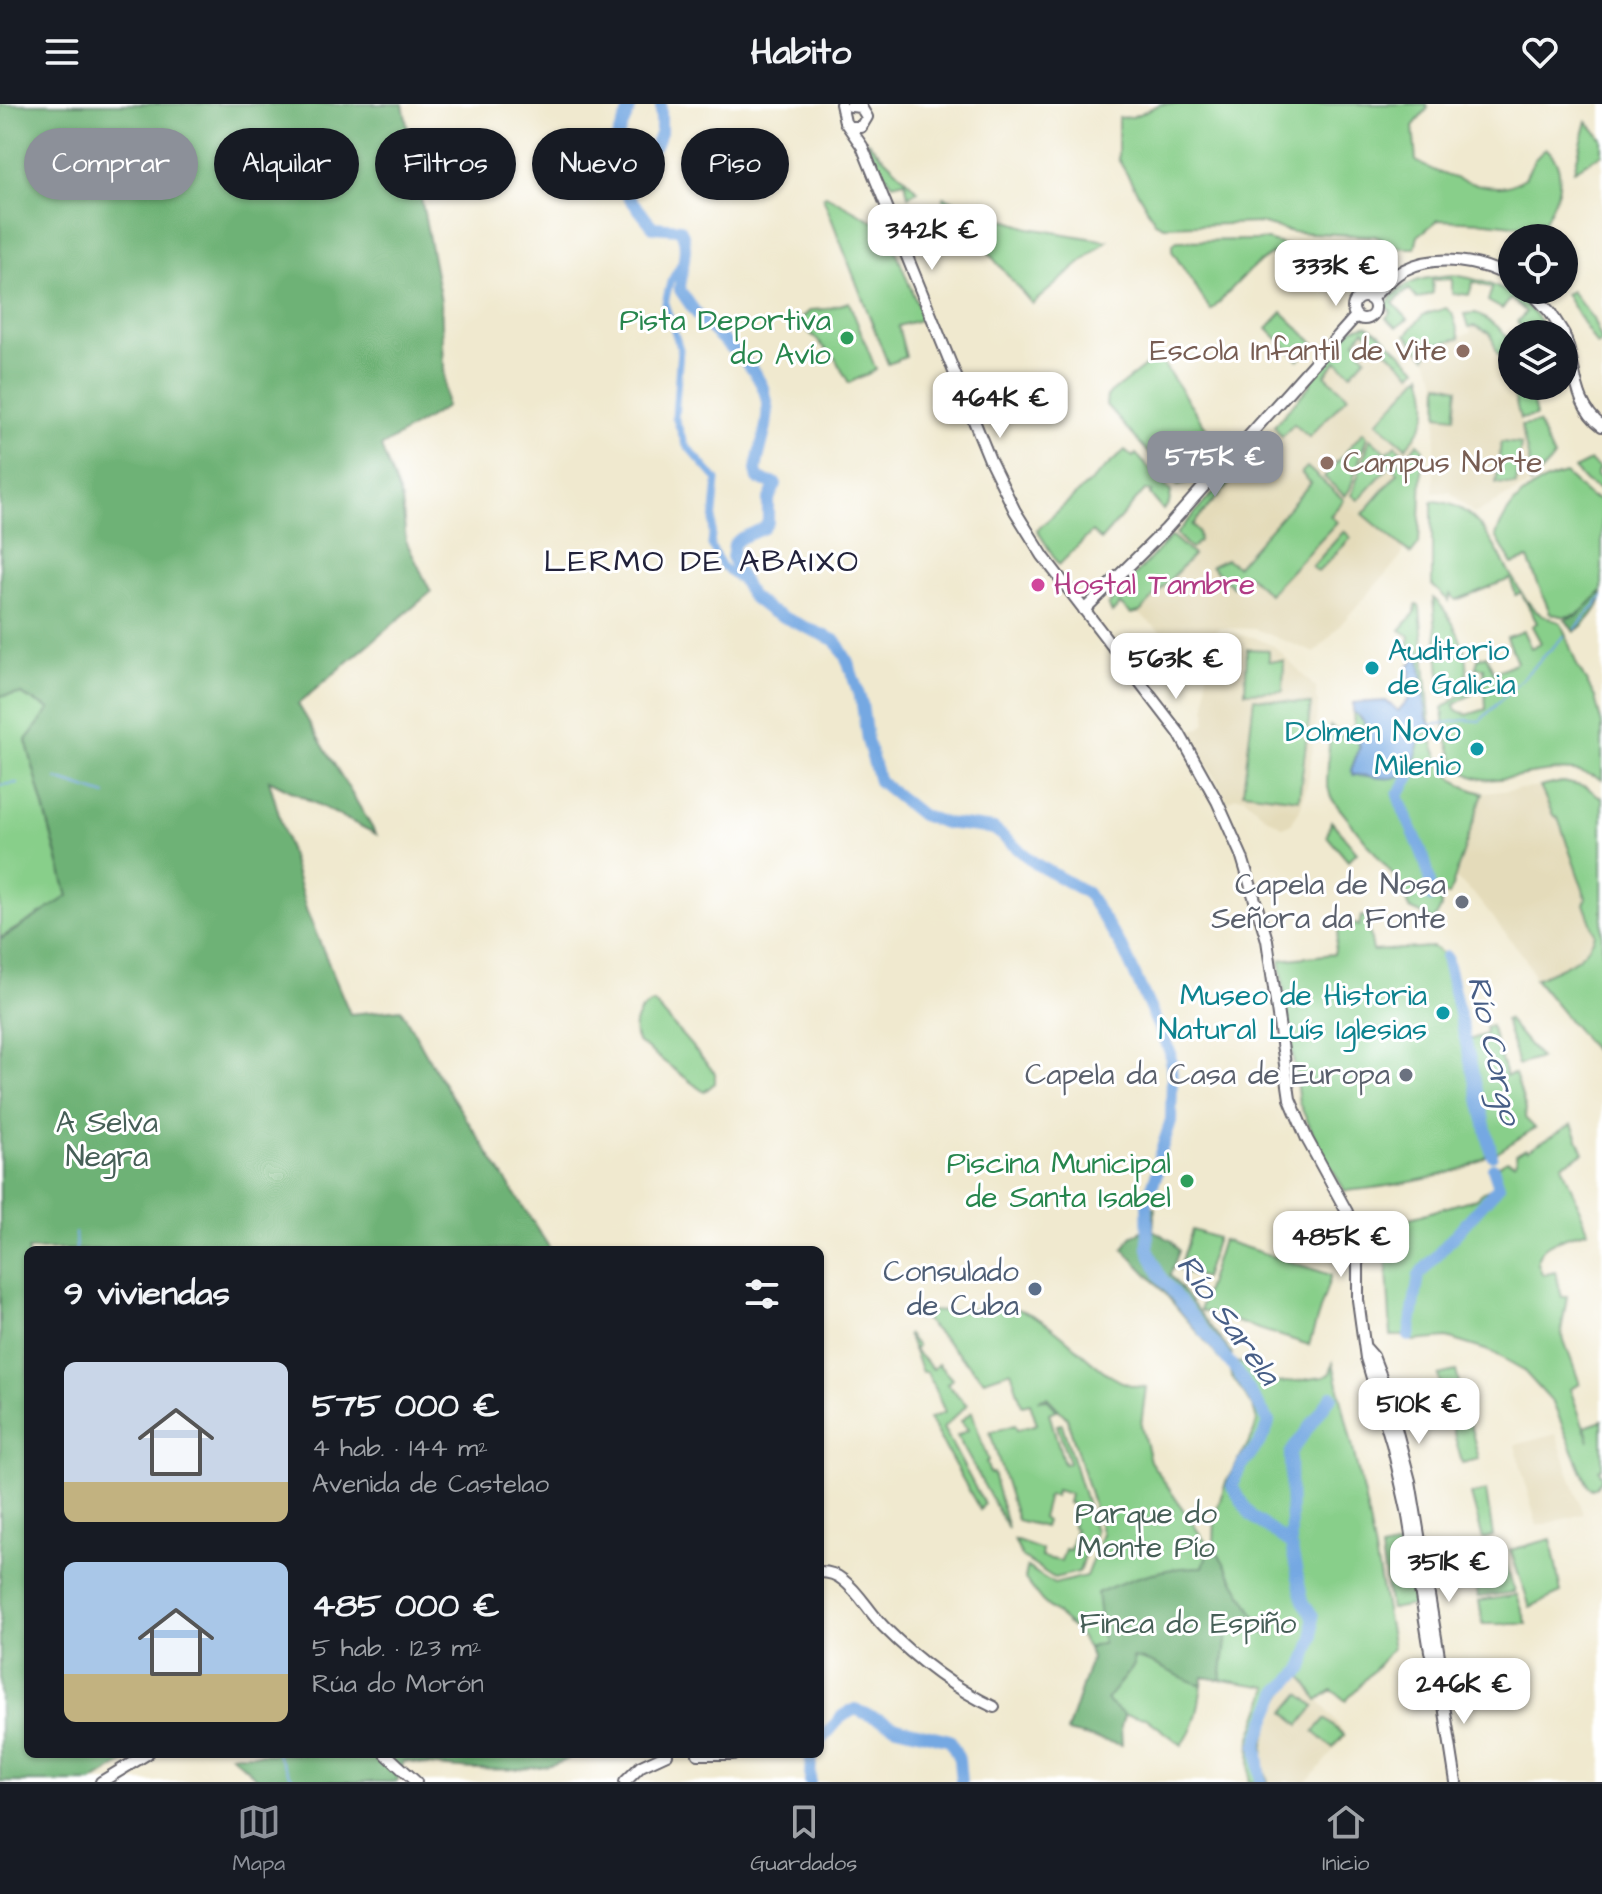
<!DOCTYPE html>
<html lang="es">
<meta charset="utf-8">
<style>
:root{--surface:#171b24;--page:#20242c;--text:#f1f3f6;--muted:#9ea1a6;--line:#363941;--accent:#8c9099}
body{margin:0;font-family:"Architects Daughter",sans-serif;background:var(--page);color:var(--text);height:100vh;display:flex;flex-direction:column;font-size:30px;white-space:nowrap}
*{box-sizing:border-box;margin:0}
p{font-size:26px;color:var(--muted)}
.icon{flex:none;width:44px;height:44px;fill:none;stroke:currentColor;stroke-width:2;stroke-linecap:round;stroke-linejoin:round}
.map{position:relative;flex:1;overflow:hidden}
.sheet{position:absolute;left:24px;top:1142px;width:800px;height:512px;display:flex;flex-direction:column;background:var(--surface);border-radius:12px;box-shadow:0 2px 6px #0004}
.sheet>*{flex:none}
.guide{position:absolute;left:24px;top:24px;width:800px;height:72px;display:flex;gap:16px}
.tools{position:absolute;left:1498px;top:120px;display:grid;gap:16px}
.tools a{display:grid;place-items:center;width:80px;height:80px;border-radius:50%;background:var(--surface);box-shadow:0 2px 6px #0004;font-size:40px}
.price{position:absolute;translate:-50% -68px;padding:0 18px;border-radius:16px;background:#fff;color:#222;font-size:26px;line-height:52px;filter:drop-shadow(0 2px 4px #0008)}
.price::after{content:'';position:absolute;left:50%;top:48px;width:24px;height:18px;margin-left:-12px;background:inherit;clip-path:polygon(0 0,100% 0,50% 100%)}
.price.selected{background:var(--accent);color:#fff}
ul{padding:0;list-style:none}
li{display:flex;align-items:center;gap:24px;height:200px;padding:0 40px}
li span{display:grid;place-items:center;flex:none;width:224px;height:160px;border-radius:12px;color:#555}
li>.icon{margin-inline-start:auto}
span .icon{width:96px;height:96px;fill:#fffc;stroke-width:1}
li b{font-size:34px}
h2{display:flex;justify-content:space-between;align-items:center;height:96px;padding:0 40px;font-size:34px}
.chip{padding:0 28px;border-radius:36px;background:var(--surface);box-shadow:0 2px 6px #0004;font-size:28px;line-height:72px}
.chip.selected{background:var(--accent);color:#fff}
header{display:flex;justify-content:space-between;align-items:center;height:104px;padding:0 40px;background:var(--surface);font-size:36px;font-weight:800}
.tabs{display:flex;justify-content:space-around;align-items:center;height:112px;border-top:2px solid var(--line);background:var(--surface);font-size:22px;color:var(--muted)}
.tabs a{display:grid;justify-items:center;gap:4px}
.tabs .selected{color:var(--accent)}
.map>svg:first-child{display:block}
</style>
<header><svg class="icon" aria-label="menu" viewBox="0 0 24 24"><path d="M4 6h16M4 12h16M4 18h16"/></svg>Habito<svg class="icon" aria-label="heart" viewBox="0 0 24 24"><path d="M12 20l-8-8c-3-5 5-10 8-4 3-6 11-1 8 4z"/></svg></header>
<div class="map">
<svg width="1602" height="1678" viewBox="0 0 1602 1678">
<rect width="100%" height="100%" fill="#fff"/>
<filter id="ink" filterUnits="userSpaceOnUse"><feTurbulence type="fractalNoise" baseFrequency=".0125" numOctaves="2"/><feDisplacementMap in="SourceGraphic" scale="16" xChannelSelector="R" yChannelSelector="G"/><feConvolveMatrix kernelMatrix="1 2 1 2 8 2 1 2 1" color-interpolation-filters="sRGB"/></filter>
<filter id="wash" filterUnits="userSpaceOnUse"><feTurbulence type="fractalNoise" baseFrequency=".006" numOctaves="4" result="noise"/><feDisplacementMap in="SourceGraphic" scale="32" xChannelSelector="R" yChannelSelector="G"/><feGaussianBlur stdDeviation="1.8" result="paint"/><feColorMatrix in="noise" values="0 0 0 0 0 0 0 0 0 0 0 0 0 0 0 0 0 1.4 0 .05"/><feComposite in="paint" operator="in"/></filter>
<g filter="url(#wash)">
<rect width="100%" height="100%" fill="#f0e9cf"/>
<path fill="#e4dbba" d="M1474,222l16,7 8,22 7,-3 26,117 -1,15 -56,30 -24,-22 -17,1 5,-102 -2,-13 -10,-21 6,-12 39,-12 -2,-6z
M1369,224l45,40 9,26 -21,162 -87,97 -60,-24 -35,-1 -6,6 7,-2 33,5 20,9 42,42 2,16 -10,78 -8,27 -9,14 -7,4 -18,-10 -22,-20h-9l-7,5 -40,-71 12,-3 6,-6 1,-60 2,-15 4,-10 -20,21 -67,-55 55,-72 174,-201z
M1540,683l13,28 5,3 38,116 -1,5 -18,20 -42,20 -10,-21 -52,-65 -17,-14 27,-86z
M1556,1330l27,80 -46,12 -22,-81z
M1302,1572l44,60 -39,46h-39l-6,-23 4,-21 20,-50z"/>
<path fill="#88cf8a" stroke="#557862" stroke-width="2" d="M1161,0h265l2,4 -15,18 3,35c19,12 69,30 91,25 6,-1 13,-5 18,-8l9,-18 12,-12c26,24 9,55 -5,80l-54,-6 -49,-2 -20,16 -3,12h-14l-26,-12 -83,-4 -32,-9 -96,3 -9,-4 -37,-63v-41l14,-1z
M1587,17l15,18v15l-28,16z
M866,36l52,51 -10,5 -3,-15 -12,3 -17,-20z
M826,91l61,34 36,90 -25,7 8,31 -18,7 -65,-167z
M944,93l31,13 54,18 78,13 -75,63 -89,-105z
M1252,136h15l21,6c-33,13 -53,40 -77,65l-39,-60v-6l5,-4z
M1454,171c39,6 75,23 94,59h-5l-4,-6 -11,6 -11,-12 9,-10 -15,-13 -9,10 -14,-8 4,-13 -19,-6 -4,13 -17,-2v-14l-20,1 1,13 -16,6 -8,-10 -16,14 15,16 -11,8 -11,-9 5,-6 -5,-8c18,-25 40,-27 68,-29z
M1571,187l22,28 9,22 -5,5 -32,-52z
M849,198l27,68 -27,13 -14,-25 -37,-37 13,-11 16,-1z
M1446,204l6,5 8,25 -28,7 -6,12 -20,-22 17,-20z
M1282,208l33,32 -16,16 -32,-32z
M1476,209l21,13 15,16v42l-7,-31 -7,2 -8,-22 -16,-7 -5,1 -4,-13z
M1366,221l13,7 38,36 -5,5 -48,-43 -9,11 8,8 -2,3 5,5 -15,16 -14,-12 -12,14 23,21 -39,41 -15,-13 -12,13 -8,-11 37,-42 -1,-9 43,-47z
M1154,255l10,6 55,82c-5,17 -22,36 -41,39l-72,-81 1,-9z
M1422,270c10,33 7,49 -16,73l-29,-25z
M1439,279l19,5 -3,29 -17,-2z
M1512,282h17l7,30 -16,3z
M1538,319l16,35 -24,26 1,-15 -10,-43z
M1363,328l4,4 -17,53 -5,7 -21,-19z
M1268,329l10,9 -5,6 -7,-5 -74,82 6,6 1,10 -8,8 -15,-15z
M1370,334l17,15 8,-8 8,7 -45,48 -6,-5z
M1501,338l20,2 -5,41 -20,-2z
M1418,339l5,5 -4,96 -8,10 -48,-40 35,-41 -4,-5z
M1125,346l8,7 3,-3 35,38 -2,12 -6,6 -13,-16 2,-2 -7,-2 -44,50 -9,-8 -33,33 -22,-35z
M1590,357l9,7 -3,8 6,3v12l-16,-9 -12,-13z
M1307,363l37,33 -14,16 7,6 -68,72 -23,-21 -8,5 1,2 -6,7 -22,-21 15,-7 11,7 74,-83 -10,-10z
M1565,370l25,23 12,4v90c-17,19 -26,32 -52,22l-22,-54 -16,5 -16,-28c12,-34 34,-53 69,-62z
M1432,397c57,1 69,73 102,108 7,8 18,9 27,14l16,42 18,32 7,28v55c-67,-38 -151,59 -159,-72l31,-23 -2,9 -18,11 2,5 11,5 19,-6 -2,-41h-8l2,-10 8,-3 8,18 23,-11 -10,-25 16,-6 8,17 10,-5 -9,-17 5,-3 -16,-31 -5,3 -6,-16 -54,21 -6,-6 -1,7 -17,-16z
M1344,427l7,7 -33,34 -6,-5z
M1170,433h3l20,18 -53,57 -9,2 -11,-10 -8,9 -4,-8z
M1433,494c16,11 40,59 33,79 -3,9 -16,16 -24,19z
M1416,501h3l1,4 12,131c9,29 21,46 51,53l-34,102h-8v13l-7,12 -24,-11 -16,-33 -63,-78 -4,-15 3,-57 14,11 10,-12 -1,-13c14,8 18,19 5,30l2,3 -7,22c18,13 40,15 59,3l10,-36 8,-9 -3,-7 -8,-66 -5,2 -11,-10 6,-1 1,-7 -10,-6 15,-17z
M1247,545l22,1v11h15l-1,30 -38,1z
M20,590l31,15 -25,31 42,157 -68,41v-242z
M1254,594l57,6 -12,95 -56,-7z
M1562,678l24,5 16,11v249l-8,-4v8l-59,-72c22,-10 53,-19 60,-45l-11,-30 2,-6 -28,-80 -5,-3 -13,-28z
M1331,717l26,31 -9,9 -21,-25z
M1361,812l6,1 6,34 60,-4 9,6 46,201c-24,23 -109,34 -143,37l-27,-47 -19,-41 -19,-143 54,-6 7,-36 18,8z
M654,899l61,70v10l-11,9 -67,-51c-7,-15 1,-34 17,-38z
M1507,915l33,39 -22,7 -13,-45z
M1491,922l15,50 9,-2 11,35 -1,9 10,10 -41,26 -27,-113 19,-7 -1,-7z
M1572,1020l12,29 -22,11 26,66c-13,5 -44,11 -49,25 -3,7 1,14 4,20l12,-3 7,25h5l-6,35 19,52 -10,5 19,52 -4,-15 17,-6v47l-3,2 3,8 -6,10 -4,2 -4,-3 -35,-83 -31,-34 -30,-17 -45,-14 -34,3 -2,-5 9,-60 81,-89 -7,-19 13,-8 7,3 3,-2 -1,-7 10,-6 2,2z
M1494,1084l-79,87 -8,61h-16l-5,-83 24,-35 67,-20 6,-6z
M1192,1126l25,8 -13,40 -25,-8z
M1222,1136l109,35 -22,70 -109,-35z
M997,1202c64,1 96,82 149,81l-5,38 9,36 59,86 5,-1 1,-31 11,-33 27,-47 4,-14 -4,-14 -22,-32 -2,-10c19,-10 22,13 37,17 12,4 44,-4 58,-5l6,-4 3,-10 33,142 27,143 -47,53 -14,-11 -14,10 -16,-24c-22,12 -38,55 -39,80 -1,9 3,18 5,26h-19l2,-45 18,-50 -66,-10c-4,26 -5,47 -21,68l-36,-27 -22,-3 -18,-15 28,-35 -31,-22 -15,5 -12,-17 -34,-30 -17,-22 2,-12 27,17 32,-8 16,-42 -35,-116 -20,-21 -9,3 9,-1 10,11 -8,3 15,51 5,-1 -12,-38 5,-1 33,107 -6,19 -3,-1 -7,23 -25,6 -32,-21 -8,-17 28,10 -1,7 20,4 4,-12 5,1 5,-21 -3,-2 2,-11 -4,-1 2,-11 -4,-1 2,-9 -14,-4 -1,6 -7,-1 -6,23 4,3 -2,6 -27,-7 -27,-88 25,-7 2,5 20,-6 -7,-21 -8,2 -11,-34 -27,9 -63,-64 5,-5 25,1z
M907,1230l10,12 -3,4 19,19 5,-5 14,15 -5,5 20,21 -24,23 41,76 -4,6 -51,-91 16,-7 -18,-40h-5z
M1456,1267l23,88 -17,4 -24,-88z
M972,1308l16,49 -2,1 4,12 3,-1 15,56 -51,-93 11,-6 -7,-9z
M1486,1387l7,45 -10,3 -12,-44z
M1551,1435l10,54 -31,14 -20,-57z
M1409,1440l2,14 -4,1 4,23h4l4,22 -29,5 -9,-59z
M1502,1450l13,38 -37,5 -5,-34z
M1517,1491l10,29h-44l-4,-23z
M1300,1590l15,12 -15,19 -15,-13z
M1325,1615l19,16 -11,13 -19,-16z"/>
<path fill="#6eb276" stroke="#486a58" stroke-width="2" d="M0,0h403l38,197 5,106 -65,40 21,54 4,40 25,51 -133,112 78,130 -107,-54 38,132 43,102 51,-5 37,66 113,175h-523v504h110l-46,28h-92v-842l68,-44 -42,-156 24,-31 -29,-15 -21,2z
M1602,487c0,16 -15,32 -28,41l-9,-13 13,-4z
M1149,1100l6,4 -2,22 19,11 7,10 -9,24 62,79 -3,4 -7,3 -64,-76 -35,-36 8,-12 13,-7z
M1214,1442l41,70 14,18 -41,-8 -7,54 -18,-3 -1,8c-25,-6 -44,-24 -69,-27l1,7 -28,35 18,15 -3,12 1,18 -55,-13 24,-73 -3,-11 15,-5 -6,-50c34,-15 68,-27 106,-26l6,-19z
M230,1650h346c-30,25 -134,14 -172,7l-7,21h-136z"/>
<path fill="#75a8e2" stroke="#4c658e" stroke-width="2" d="M1419,547l8,67 4,7 -9,9 -10,36c-26,16 -35,4 -59,5l-2,-5 9,-24 -2,-4c13,-10 9,-22 -5,-30v-9l33,-2 12,10 19,-21 -3,-3 2,-3 -8,-8 3,-4 -4,-4 7,-8 1,-7z"/>
<g fill="none" stroke-linecap="round" stroke-linejoin="round">
<path stroke="#75a8e2" stroke-width="2" d="M1575,525l27,-32
M1431,621l34,-5 15,1 84,-85
M57,675l49,16
M0,681l18,-2
M75,1129l1,17
M277,1650l18,28"/>
<path stroke="#75a8e2" stroke-width="7" d="M685,151l-15,27 -5,21 15,46 -5,68 10,27 32,36 -6,65 11,21 21,18"/>
<path stroke="#75a8e2" stroke-width="12" d="M661,0v28l-6,14 -16,15 -16,29 30,37 27,2c11,17 0,41 0,61 7,10 14,21 22,30 22,24 60,47 65,82 3,22 -8,47 -11,68l2,9 18,5 -8,17v21l-4,6 -23,10 -7,6 -2,14 4,11 16,28 18,14 66,30 12,21 14,42 5,36 12,41 42,34 24,8 49,6 42,35 51,29 37,58 46,101 2,24 -1,45 -12,36 -3,19 -9,23 1,50 12,27 79,98 30,48c-6,25 -30,39 -37,64l19,30 40,29 12,56 10,15v22l-11,32 -23,21 -17,39 -5,15 4,37
M623,86l-13,-24 5,-23 17,-39
M1404,656l7,15 -13,20c12,37 32,61 33,102
M1446,853l46,198
M1409,1232l10,-61 80,-89 -6,-18
M1291,1441l-1,-92 42,-57
M820,1638l21,-25 14,-8 42,18 53,13 9,19 2,23
M810,1678l1,-28"/>
</g>
</g>
<g filter="url(#ink)">
<g fill="none" stroke-linecap="round" stroke-linejoin="round">
<defs>
<path id="secondary" d="M841,0l4,18 17,24 128,314 25,51 28,45 136,177 38,68 25,56 25,83 23,159 17,40 40,73 11,36v52l8,58 26,86 15,66 23,141 10,29 16,102
M851,23h10l6,-10 -6,-10 -10,-1
M1529,186l21,22 14,22
M1353 204a11 11 0 1 1 22 0a11 11 0 1 1-22 0Z
M1371,195c10,-10 20,-22 33,-29 32,-17 78,-9 108,8
M1564,231c13,32 8,69 38,91
M1084,506l82,-81 190,-213
M1366,1244l7,8 12,31 25,94 31,187
M820,1468c9,0 16,2 23,8 16,12 26,32 41,47 32,32 69,61 110,80
M386,1650l30,28
M698,1650h35
M101,1678l46,-28
M625,1678l16,-16 26,-12"/>
</defs>
<use href="#secondary" stroke="#6a686f" stroke-width="14"/>
<use href="#secondary" stroke="#fff" stroke-width="10"/>
</g>
</g>
<g fill="#2e9e5b" stroke="#fff" stroke-width="3">
<circle cx="847" cy="234" r="8"/>
<circle cx="1187" cy="1077" r="8"/>
</g>
<g fill="#8d6e63" stroke="#fff" stroke-width="3">
<circle cx="1463" cy="247" r="8"/>
<circle cx="1327" cy="359" r="8"/>
</g>
<circle fill="#d1479c" stroke="#fff" stroke-width="3" cx="1038" cy="481" r="8"/>
<g fill="#0f9aa8" stroke="#fff" stroke-width="3">
<circle cx="1372" cy="564" r="8"/>
<circle cx="1477" cy="645" r="8"/>
<circle cx="1443" cy="909" r="8"/>
</g>
<g fill="#6b7280" stroke="#fff" stroke-width="3">
<circle cx="1462" cy="798" r="8"/>
<circle cx="1406" cy="971" r="8"/>
</g>
<circle fill="#5c6f8a" stroke="#fff" stroke-width="3" cx="1035" cy="1185" r="8"/>
<g text-anchor="middle" dominant-baseline="central" stroke-width="6" stroke-linejoin="round" paint-order="stroke">
<g font-size="30" fill="#27864d" stroke="#fff" text-anchor="end">
<text x="831" y="217">Pista Deportiva<tspan x="831" dy="34">do Avío</tspan></text>
<text x="1171" y="1060">Piscina Municipal<tspan x="1171" dy="34">de Santa Isabel</tspan></text>
</g>
<g font-size="30" fill="#785e54" stroke="#fff" text-anchor="end">
<text x="1447" y="247">Escola Infantil de Vite</text>
<text x="1343" y="359" text-anchor="start">Campus Norte</text>
</g>
<g font-size="30" fill="#b23c85" stroke="#fff" text-anchor="start">
<text x="1054" y="481">Hostal Tambre</text>
</g>
<g font-size="30" fill="#0d838f" stroke="#fff" text-anchor="end">
<text x="1388" y="547" text-anchor="start">Auditorio<tspan x="1388" dy="34">de Galicia</tspan></text>
<text x="1461" y="628">Dolmen Novo<tspan x="1461" dy="34">Milenio</tspan></text>
<text x="1427" y="892">Museo de Historia<tspan x="1427" dy="34">Natural Luís Iglesias</tspan></text>
</g>
<g font-size="30" fill="#5b616d" stroke="#fff" text-anchor="end">
<text x="1446" y="781">Capela de Nosa<tspan x="1446" dy="34">Señora da Fonte</tspan></text>
<text x="1390" y="971">Capela da Casa de Europa</text>
</g>
<g font-size="30" fill="#465f57" stroke="#fff">
<text x="107" y="1019">A Selva<tspan x="107" dy="34">Negra</tspan></text>
<text x="1146" y="1410">Parque do<tspan x="1146" dy="34">Monte Pío</tspan></text>
<text x="1188" y="1520">Finca do Espiño</text>
</g>
<g font-size="30" fill="#4e5e75" stroke="#fff" text-anchor="end">
<text x="1019" y="1168">Consulado<tspan x="1019" dy="34">de Cuba</tspan></text>
</g>
<g font-size="32" letter-spacing="2" fill="#22223b" stroke="#fff">
<text x="702" y="457">LERMO DE ABAIXO</text>
</g>
<g font-size="32" font-style="italic" fill="#475e86" stroke="#fff">
<text transform="translate(1494 946) rotate(77)">Río Corgo</text>
<text transform="translate(1228 1216) rotate(54)">Río Sarela</text>
</g>
</g>
</svg>
<div class="tools">
<a><svg class="icon" aria-label="locate" viewBox="0 0 24 24"><circle cx="12" cy="12" r="6"/><path d="M12 2v4M12 18v4M2 12h4M18 12h4"/></svg></a>
<a><svg class="icon" aria-label="layers" viewBox="0 0 24 24"><path d="M12 4l9 5-9 5-9-5zM3 14l9 5 9-5"/></svg></a>
</div>
<b class="price" style="left:932px;top:168px">342K €</b>
<b class="price" style="left:1336px;top:204px">333K €</b>
<b class="price" style="left:1000px;top:336px">464K €</b>
<b class="price selected" style="left:1215px;top:395px">575K €</b>
<b class="price" style="left:1176px;top:597px">563K €</b>
<b class="price" style="left:1341px;top:1175px">485K €</b>
<b class="price" style="left:1419px;top:1342px">510K €</b>
<b class="price" style="left:1449px;top:1500px">351K €</b>
<b class="price" style="left:1464px;top:1622px">246K €</b>
<div class="guide">
<a class="chip selected">Comprar</a>
<a class="chip">Alquilar</a>
<a class="chip">Filtros</a>
<a class="chip">Nuevo</a>
<a class="chip">Piso</a>
</div>
<section class="sheet">
<h2>9 viviendas<svg class="icon" aria-label="filters" viewBox="0 0 24 24"><path d="M4 7h16M4 17h16"/><circle cx="9" cy="7" r="2"/><circle cx="15" cy="17" r="2"/></svg></h2>
<ul>
<li><span style="background:linear-gradient(#c9d6e8 75%,#c2b280 0)"><svg class="icon" aria-label="home" viewBox="0 0 24 24"><path d="M3 11l9-7 9 7M6 9v11h12V9"/></svg></span><div><b>575 000 €</b><p>4 hab. · 144 m²</p><p>Avenida de Castelao</p></div></li>
<li><span style="background:linear-gradient(#a9c7e8 70%,#c2b280 0)"><svg class="icon" aria-label="home" viewBox="0 0 24 24"><path d="M3 11l9-7 9 7M6 9v11h12V9"/></svg></span><div><b>485 000 €</b><p>5 hab. · 123 m²</p><p>Rúa do Morón</p></div></li>
</ul>
</section>
</div>
<nav class="tabs">
<a class="selected"><svg class="icon" aria-label="map" viewBox="0 0 24 24"><path d="M3 6l6-2 6 2 6-2v14l-6 2-6-2-6 2zM9 4v14M15 6v14"/></svg>Mapa</a>
<a><svg class="icon" aria-label="saved" viewBox="0 0 24 24"><path d="M7 4h10v16l-5-4-5 4z"/></svg>Guardados</a>
<a><svg class="icon" aria-label="home" viewBox="0 0 24 24"><path d="M3 11l9-7 9 7M6 9v11h12V9"/></svg>Inicio</a>
</nav>
